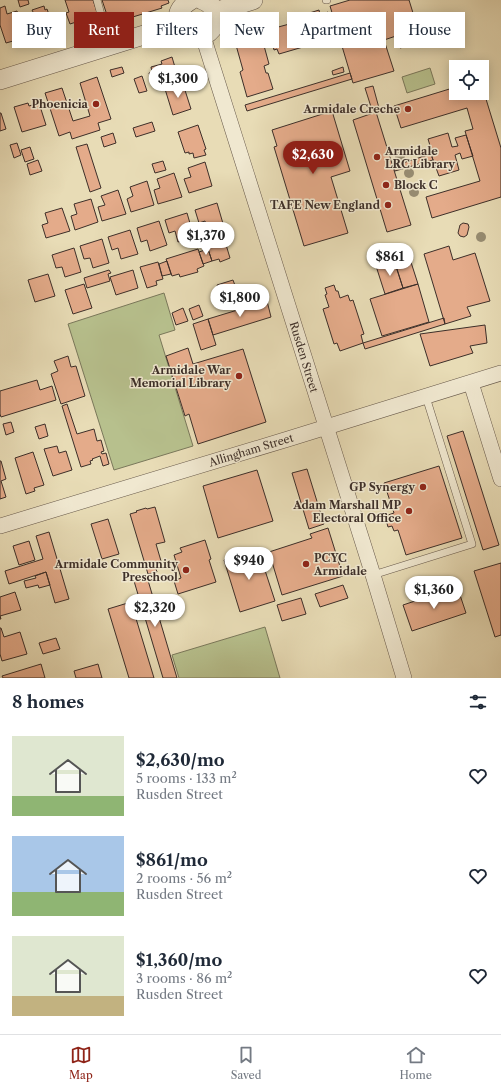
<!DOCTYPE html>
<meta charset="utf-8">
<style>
:root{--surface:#fff;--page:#f6f6f7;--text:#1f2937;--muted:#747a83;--line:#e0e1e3;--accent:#8f2418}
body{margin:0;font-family:"Libre Caslon Text",serif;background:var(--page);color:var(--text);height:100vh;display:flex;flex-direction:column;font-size:15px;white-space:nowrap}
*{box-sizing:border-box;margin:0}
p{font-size:13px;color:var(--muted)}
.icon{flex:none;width:22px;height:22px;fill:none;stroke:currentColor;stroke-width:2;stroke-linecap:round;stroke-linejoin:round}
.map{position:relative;height:678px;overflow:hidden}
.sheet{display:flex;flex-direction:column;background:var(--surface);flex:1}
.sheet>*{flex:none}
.banner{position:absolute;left:12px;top:12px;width:477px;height:36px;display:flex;gap:8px}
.controls{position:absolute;left:449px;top:60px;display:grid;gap:8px}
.controls a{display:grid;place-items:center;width:40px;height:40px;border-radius:0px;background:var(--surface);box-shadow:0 2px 10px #0003;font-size:20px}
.price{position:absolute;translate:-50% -34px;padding:0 9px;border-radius:14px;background:#fff;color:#222;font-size:13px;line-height:26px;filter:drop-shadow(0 1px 2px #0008)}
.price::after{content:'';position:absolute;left:50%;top:24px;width:12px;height:9px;margin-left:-6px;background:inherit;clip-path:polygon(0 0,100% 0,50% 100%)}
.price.active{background:var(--accent);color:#fff}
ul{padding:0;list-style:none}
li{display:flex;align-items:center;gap:12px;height:100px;padding:0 12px}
li span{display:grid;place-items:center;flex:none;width:112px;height:80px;border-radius:0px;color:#555}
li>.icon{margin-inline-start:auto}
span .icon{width:48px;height:48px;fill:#fffc;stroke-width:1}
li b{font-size:17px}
h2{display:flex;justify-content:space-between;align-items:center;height:48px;padding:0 12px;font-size:17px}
.pill{padding:0 14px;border-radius:0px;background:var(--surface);box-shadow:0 2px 10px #0003;font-size:14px;line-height:36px}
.pill.active{background:var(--accent);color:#fff}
.tab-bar{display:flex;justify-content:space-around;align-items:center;height:56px;border-top:1px solid var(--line);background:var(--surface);font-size:11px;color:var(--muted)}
.tab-bar a{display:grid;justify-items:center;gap:2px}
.tab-bar .active{color:var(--accent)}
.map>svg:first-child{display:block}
</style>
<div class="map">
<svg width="501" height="678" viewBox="0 0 501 678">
<rect width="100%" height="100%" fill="#e8dcb6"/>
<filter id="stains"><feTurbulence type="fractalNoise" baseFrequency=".005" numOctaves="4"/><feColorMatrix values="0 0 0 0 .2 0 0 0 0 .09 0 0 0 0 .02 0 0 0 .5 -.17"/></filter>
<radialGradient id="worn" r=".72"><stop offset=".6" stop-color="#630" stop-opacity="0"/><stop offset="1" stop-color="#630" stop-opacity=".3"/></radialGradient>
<path fill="#b7c08d" stroke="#7a785b" d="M430,68l5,16 -28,9 -5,-16z
M164,293l11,37 -16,5 34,111 -79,24 -46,-146z
M265,627l15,51h-101l-7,-23z"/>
<path fill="#e4ab8a" stroke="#3d2f29" d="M18,0h10l1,4 -9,3z
M65,0h28l5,15 -28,9 -4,-11 3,-1z
M102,0h66l1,3 -8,3 1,2 -52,16z
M350,0h59l13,42 -22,6 -4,-12 -12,4 10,31 -41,12 -23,-77z
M5,6l2,8 10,-3 9,29 -13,4v-3l-7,2 -6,-18v-17z
M44,6l1,4 2,-1 8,22 -13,4 -1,-2 -5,2 -6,-20 4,-1 -2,-4z
M319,10l1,5 8,-3 5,20 -32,9 2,6 -24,7 -2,-5 -3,1 -4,-16 3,-1 -2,-4 33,-9 -1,-5z
M260,31l9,33 -5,2 2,7h2l5,16 -26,8 -7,-25 3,-2 -9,-32z
M172,57l7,24 -21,7 -2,-3 -3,1 -4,-13 3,-1 -1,-5 11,-3 -1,-3z
M122,67l2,6 -12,4 -2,-7z
M343,67l1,5 -11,3 -1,-4z
M350,73l2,6 -105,32 -2,-6z
M142,76l5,15 -8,2 -5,-14z
M97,77l14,42 -13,4 2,7 -28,9 -2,-7 -11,4 -14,-43 17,-5 11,33 17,-5 -10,-33z
M183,84l8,25 -18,6 -8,-26z
M373,86l6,22 -7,2 -7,-22z
M482,86l19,62v49l-69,21 -6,-21 54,-16 -15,-50 8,-2 -6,-21 -66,20 -7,-22 62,-19v6h26z
M28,103l1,3 10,-3 7,22 -24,7 -8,-25z
M332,111l18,60 -19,6 17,56 -44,13 -30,-99 3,-1 -5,-16z
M376,112l35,113 -24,7 -34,-112z
M0,113h1l5,16 -6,2z
M152,122l3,9 -19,6 -3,-9z
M198,125l8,24 -2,1 2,5 -12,3 -1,-5 -4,1v-2l-4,1 -7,-21z
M113,133l3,10 -12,4 -3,-10z
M448,133l4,14 6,-1 -3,-8 11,-3 7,21 -11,3 -2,-6 -5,2 4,15 -20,6 -7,-19 -2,-5h2l-4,-13z
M17,143l4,12 -7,3 -4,-13z
M87,144l14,44 -11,4 -14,-45z
M30,147l4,12 -9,3 -4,-12z
M431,154l2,6 -38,11 -2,-5z
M38,160l4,11 -12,4 -3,-11z
M163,161l3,9 -11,3 -3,-9z
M205,162l7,24 -23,7 -5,-14 7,-2 -3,-9z
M174,173l8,24 -24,7 -4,-14 6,-2 -3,-9z
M147,181l7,24 -23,7 -4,-13 6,-3 -3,-9z
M118,190l8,24 -24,7 -4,-14 7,-2 -4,-9z
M91,199l7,23 -23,8 -4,-14 6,-2 -3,-10z
M217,203l7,24 -16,5 -3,-11 -6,2 -4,-13z
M62,208l8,23 -24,7 -4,-13 6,-2 -3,-10z
M187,213l7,24 -16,5 -3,-11 -6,2 -4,-13z
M159,221l8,24 -17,6 -3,-11 -6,2 -4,-14z
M463,223l5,1 1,3 -2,8 -3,2 -4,-1 -2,-3 2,-8z
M130,230l8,24 -17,5 -3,-11 -6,2 -4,-13z
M224,238l6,20 -10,4 -1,-3 -7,2 -6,-18z
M102,239l7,24 -16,5 -3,-10 -6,1 -4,-13z
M449,246l4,14 22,-7 15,48 -23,6 4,9 -26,8 -21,-70z
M74,248l7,24 -16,5 -3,-10 -6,1 -4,-13z
M198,249l6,17 -7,3 1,3 -18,5 -1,-3 -7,2 -6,-17z
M208,249l4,12 -9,3 -4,-12z
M409,256l9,28 -15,4 -9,-28z
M394,260l9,28 -18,6 -9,-28z
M167,261l4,13 -9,2 -3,-12z
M158,262l5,17 -7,2 1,4 -10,3 -7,-21z
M109,270l2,3 -3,1 2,7 -23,7 -3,-10z
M133,270l5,18 -22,7 -6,-18z
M48,274l7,22 -20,6 -7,-22z
M233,280l7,19 -23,8 -3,-10 7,-2 -4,-10z
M84,284l8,24 -19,6 -8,-24z
M418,284l11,38 -47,14 -12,-37z
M334,285l2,6h2l2,7 8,-3 2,6 3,-1 11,34 -3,1 2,8 -23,8 -3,-8 -3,1 -11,-35 6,-2 -4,-12 2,-1 -2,-6z
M267,301l4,16 -58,18 -5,-16z
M199,305l4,11 -10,4 -4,-11z
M183,308l5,13 -12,4 -4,-12z
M444,318l1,6 -80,25 -2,-6z
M208,319l8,26 -15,5 -8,-26z
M485,325l2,18 -17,3 3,7 -43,13 -10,-32z
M188,348l5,16 50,-15 23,73 -68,22 -9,-30 -4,2 -19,-60z
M68,356l3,11 5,-1 9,30 -24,8 -10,-30 7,-3 -4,-10z
M37,380l3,10 12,-4 4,14 -55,17 -1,-3v-23z
M67,404l10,30 17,-5 3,12 4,-1 3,11 -3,1 1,2 4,-1 3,11 -6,2 -3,-10 -8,3 1,1 -3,1 1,3 -10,3 -19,-61z
M11,422l3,10 -8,3 -3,-11z
M45,424l3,12 -9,3 -4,-12z
M463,431l36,114 -16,5 -36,-114z
M57,446l2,7 7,-2 6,19 -19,6 -9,-27z
M33,452l11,33 -10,3 1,3 -9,3 -11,-36z
M0,461h1l5,18 -5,2 5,16 -6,2z
M439,466l23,72 -56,17 -8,-25 -4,1 -2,-5 -4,1 -3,-11 9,-3 -10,-30z
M307,469l17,55 -15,5 -17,-56z
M257,470l16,51 -55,17 -15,-52z
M155,507l10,35 -9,2 5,17 -7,2 3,9 -9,2 -18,-60 7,-2 -1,-1 10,-3 1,1z
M108,519l11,35 -17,5 -11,-35z
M328,528l15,48 -61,19 -13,-43 43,-14 -2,-4z
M49,532l20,67 -14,4 -9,-31 -37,12 -4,-13 38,-12 -7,-23z
M205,540l6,19 -2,1 7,22 -38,12 -4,-13 7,-3 -7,-23 8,-3 -2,-4z
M29,541l6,19 -16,5 -6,-19z
M258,549l17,52 -35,11 -16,-52z
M501,563v72l-6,2 -21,-66z
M46,572l4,13 -11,3 -1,-3 -12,3 -2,-7 12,-3 -1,-2z
M147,577l30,101h-14l-29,-97z
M343,585l5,13 -28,9 -5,-13z
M15,592l6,18 -21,6 1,3h-1v-22z
M459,592l7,21 -54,18 -9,-26 36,-12 2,5z
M301,598l5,16 -24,7 -5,-16z
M131,602l23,76h-25l-21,-69z
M0,628h1l3,9 16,-5 7,22 -25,7 -2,-7z
M56,638l4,11 -17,5 -4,-11z
M41,664l4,14h-42l-1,-2z
M98,664l4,14h-26l-2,-7z"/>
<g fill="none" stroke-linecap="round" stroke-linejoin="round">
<defs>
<path id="service" d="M97,0l12,44
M326,0h1
M373,575l99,-31 -46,-147"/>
<path id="minor" d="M203,36l170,539 31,103
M471,383l30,96
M0,526l288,-87 213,-66"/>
<path id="tertiary" d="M191,0c-30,17 -1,48 18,32 5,-4 7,-10 6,-17 -1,-8 -6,-13 -13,-15
M215,12l38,-12
M0,80l179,-56"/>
</defs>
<use href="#service" stroke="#685a4c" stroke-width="8"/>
<use href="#minor" stroke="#685a4c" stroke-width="16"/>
<use href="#tertiary" stroke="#685a4c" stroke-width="20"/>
<use href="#service" stroke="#f0e8d0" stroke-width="7"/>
<use href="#minor" stroke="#f0e8d0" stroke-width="15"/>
<use href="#tertiary" stroke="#f0e8d0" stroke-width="19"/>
</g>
<g fill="#978d73">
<circle cx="400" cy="156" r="5"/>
<circle cx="409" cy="173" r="5"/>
<circle cx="414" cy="192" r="5"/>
<circle cx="481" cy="237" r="5"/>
</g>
<g fill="#8f2418" stroke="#f0e8d0" stroke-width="1.5">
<circle cx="96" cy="104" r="4"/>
<circle cx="408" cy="109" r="4"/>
<circle cx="377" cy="157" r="4"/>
<circle cx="386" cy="185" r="4"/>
<circle cx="388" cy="205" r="4"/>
<circle cx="239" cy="376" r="4"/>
<circle cx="423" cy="487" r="4"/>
<circle cx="409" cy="511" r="4"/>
<circle cx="306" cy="564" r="4"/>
<circle cx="186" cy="570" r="4"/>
</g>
<g text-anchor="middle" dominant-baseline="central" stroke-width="3" stroke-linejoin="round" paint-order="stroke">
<g font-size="11" font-weight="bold" fill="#3d2f29" stroke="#f0e8d0" text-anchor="end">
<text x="88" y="104">Phoenicia</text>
<text x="400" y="109">Armidale Creche</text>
<text x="385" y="151" text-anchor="start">Armidale<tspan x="385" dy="13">LRC Library</tspan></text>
<text x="394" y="185" text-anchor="start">Block C</text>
<text x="380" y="205">TAFE New England</text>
<text x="231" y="370">Armidale War<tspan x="231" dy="13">Memorial Library</tspan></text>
<text x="415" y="487">GP Synergy</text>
<text x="401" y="505">Adam Marshall MP<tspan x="401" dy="13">Electoral Office</tspan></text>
<text x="314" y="558" text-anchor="start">PCYC<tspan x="314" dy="13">Armidale</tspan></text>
<text x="178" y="564">Armidale Community<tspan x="178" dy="13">Preschool</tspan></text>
</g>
<g font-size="11" fill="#3d2f29" stroke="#f0e8d0">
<text transform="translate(304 357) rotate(73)">Rusden Street</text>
<text transform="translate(251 450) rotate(-17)">Allingham Street</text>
</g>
</g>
<rect width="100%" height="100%" filter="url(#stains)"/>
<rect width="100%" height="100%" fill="url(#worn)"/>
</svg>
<div class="controls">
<a><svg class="icon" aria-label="locate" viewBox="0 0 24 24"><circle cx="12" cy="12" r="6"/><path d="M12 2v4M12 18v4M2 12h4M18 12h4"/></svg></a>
</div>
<b class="price" style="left:178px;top:99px">$1,300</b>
<b class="price active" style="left:313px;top:175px">$2,630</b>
<b class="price" style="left:206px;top:256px">$1,370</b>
<b class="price" style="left:390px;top:277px">$861</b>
<b class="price" style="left:240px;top:318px">$1,800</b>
<b class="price" style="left:249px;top:581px">$940</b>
<b class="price" style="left:434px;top:610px">$1,360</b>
<b class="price" style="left:155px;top:628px">$2,320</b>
<div class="banner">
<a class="pill">Buy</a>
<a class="pill active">Rent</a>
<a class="pill">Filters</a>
<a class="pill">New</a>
<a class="pill">Apartment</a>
<a class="pill">House</a>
</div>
</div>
<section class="sheet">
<h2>8 homes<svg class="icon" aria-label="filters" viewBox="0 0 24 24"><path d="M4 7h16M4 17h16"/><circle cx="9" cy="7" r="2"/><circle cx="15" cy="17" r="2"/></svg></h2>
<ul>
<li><span style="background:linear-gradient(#dfe7d0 75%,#8fb573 0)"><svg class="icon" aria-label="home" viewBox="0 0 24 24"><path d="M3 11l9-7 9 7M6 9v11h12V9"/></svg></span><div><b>$2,630/mo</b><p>5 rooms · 133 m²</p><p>Rusden Street</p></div><svg class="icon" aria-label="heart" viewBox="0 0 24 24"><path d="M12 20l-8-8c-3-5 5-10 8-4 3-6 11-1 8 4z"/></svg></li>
<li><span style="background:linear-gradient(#a9c7e8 70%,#8fb573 0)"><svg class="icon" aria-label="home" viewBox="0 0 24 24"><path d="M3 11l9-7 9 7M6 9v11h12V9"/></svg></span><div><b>$861/mo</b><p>2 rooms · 56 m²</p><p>Rusden Street</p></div><svg class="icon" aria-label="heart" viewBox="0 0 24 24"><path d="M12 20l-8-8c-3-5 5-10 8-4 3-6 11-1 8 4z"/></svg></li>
<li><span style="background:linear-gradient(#dfe7d0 75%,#c2b280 0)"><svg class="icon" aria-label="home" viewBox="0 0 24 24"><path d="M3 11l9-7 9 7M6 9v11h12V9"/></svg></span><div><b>$1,360/mo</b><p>3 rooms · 86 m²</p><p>Rusden Street</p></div><svg class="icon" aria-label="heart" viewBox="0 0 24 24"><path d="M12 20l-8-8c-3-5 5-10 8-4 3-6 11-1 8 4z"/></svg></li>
</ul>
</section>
<nav class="tab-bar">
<a class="active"><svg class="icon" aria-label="map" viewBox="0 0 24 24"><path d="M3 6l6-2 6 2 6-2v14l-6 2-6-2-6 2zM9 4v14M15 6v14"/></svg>Map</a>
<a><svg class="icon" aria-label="saved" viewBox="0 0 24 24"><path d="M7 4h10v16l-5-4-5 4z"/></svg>Saved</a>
<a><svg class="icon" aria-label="home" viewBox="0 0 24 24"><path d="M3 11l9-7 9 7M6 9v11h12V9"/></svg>Home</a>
</nav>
